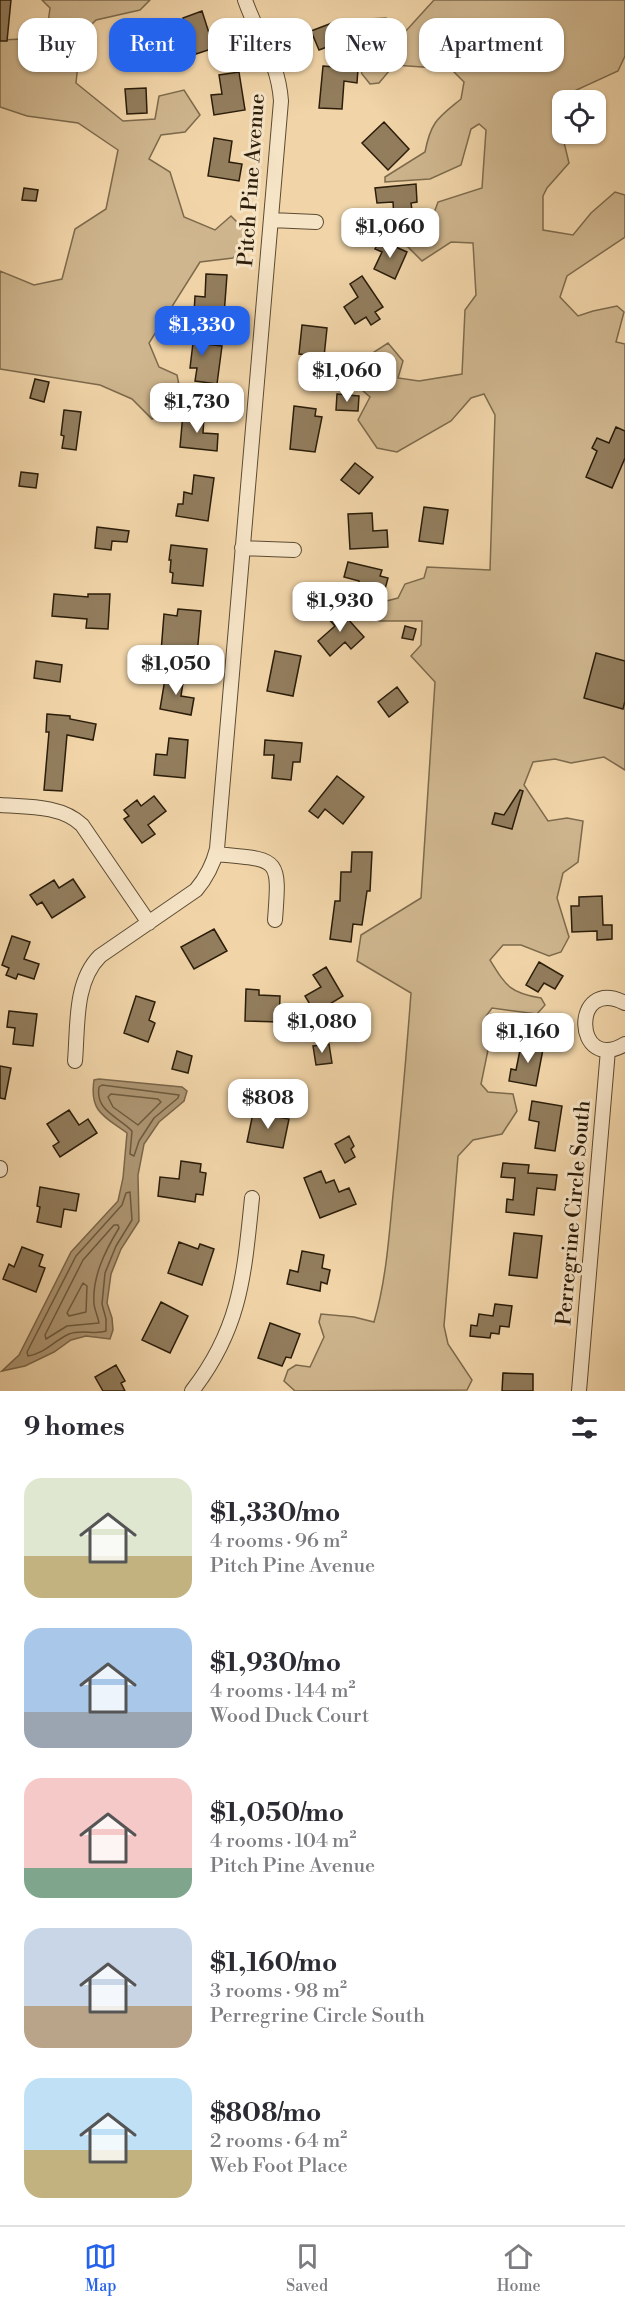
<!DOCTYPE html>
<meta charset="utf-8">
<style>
:root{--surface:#fff;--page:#f2f2f3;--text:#2b2b33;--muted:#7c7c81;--line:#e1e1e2;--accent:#2563eb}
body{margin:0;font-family:"Libre Bodoni",serif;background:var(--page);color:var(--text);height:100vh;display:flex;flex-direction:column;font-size:22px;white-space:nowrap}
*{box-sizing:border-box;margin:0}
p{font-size:20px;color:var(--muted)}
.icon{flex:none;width:33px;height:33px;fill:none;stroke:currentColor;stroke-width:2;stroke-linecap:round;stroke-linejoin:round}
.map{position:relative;height:1391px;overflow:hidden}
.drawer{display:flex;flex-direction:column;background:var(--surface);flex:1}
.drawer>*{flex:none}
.guide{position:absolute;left:18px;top:18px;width:590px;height:54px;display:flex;gap:12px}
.tools{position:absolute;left:552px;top:90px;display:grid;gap:12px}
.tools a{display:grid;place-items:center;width:54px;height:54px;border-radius:12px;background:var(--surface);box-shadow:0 2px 4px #0004;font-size:30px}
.price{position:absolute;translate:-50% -51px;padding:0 14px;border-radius:12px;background:#fff;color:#222;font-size:20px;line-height:39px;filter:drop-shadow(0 2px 3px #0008)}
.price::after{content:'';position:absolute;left:50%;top:36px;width:18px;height:14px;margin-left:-9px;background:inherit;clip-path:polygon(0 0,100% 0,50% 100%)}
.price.active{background:var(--accent);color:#fff}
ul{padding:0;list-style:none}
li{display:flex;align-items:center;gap:18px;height:150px;padding:0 24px}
li span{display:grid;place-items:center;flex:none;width:168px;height:120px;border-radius:18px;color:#555}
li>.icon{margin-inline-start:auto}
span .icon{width:72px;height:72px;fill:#fffc;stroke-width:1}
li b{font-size:26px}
h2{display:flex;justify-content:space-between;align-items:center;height:72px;padding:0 24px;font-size:26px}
.pill{padding:0 21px;border-radius:18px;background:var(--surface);box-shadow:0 2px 4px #0004;font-size:21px;line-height:54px}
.pill.active{background:var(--accent);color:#fff}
.dock{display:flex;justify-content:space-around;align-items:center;height:84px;border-top:2px solid var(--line);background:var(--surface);font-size:16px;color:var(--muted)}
.dock a{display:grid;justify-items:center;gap:3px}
.dock .active{color:var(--accent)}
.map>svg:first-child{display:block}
</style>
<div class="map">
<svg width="625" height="1391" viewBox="0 0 625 1391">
<rect width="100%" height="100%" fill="#f1d5a9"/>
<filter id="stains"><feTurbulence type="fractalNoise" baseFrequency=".00333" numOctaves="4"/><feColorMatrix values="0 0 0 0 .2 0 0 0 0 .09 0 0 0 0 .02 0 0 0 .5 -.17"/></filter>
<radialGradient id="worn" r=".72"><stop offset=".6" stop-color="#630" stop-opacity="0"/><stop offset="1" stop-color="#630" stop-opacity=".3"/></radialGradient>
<path fill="#cfb68e" stroke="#7d6a4c" stroke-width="1.5" d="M42,0h108l-10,10 -44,10 -15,15 -5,48 47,38 32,-2 4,-23 25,-6 16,25 -15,17 -24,3 -12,24 21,13 14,45 31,13 16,-14 12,12 2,16 -12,14 -33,4 -51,81 10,24 18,8 5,25 -18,14 -12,5 -20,-20 -32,-14 -100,-16v-98l34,14 28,-6 13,-50 31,-20 12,-59 -40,-27 -51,-7 -27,-9v-67l46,-2 4,-30z
M434,0h191v56l-7,15 -46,21 -5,8h-5l-2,14 2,20 7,29 -22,25 -4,8v34l30,5 18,-22 24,-21 10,3v42l-58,39 -7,21 18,19 15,-5 24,-5 7,6 -8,30 9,2v426l-21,-13 -33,6 -16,-4 -22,3 -9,23 24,36 19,-3 16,3 -5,41 -15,11 -6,25 12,39 -8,15 -12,4 -28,-11h-18l-13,15c16,26 20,33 51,38l4,7 -8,9 -45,-6 -8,11 4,31 -7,34 7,8 25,2 4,17 -15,23 -29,6 -15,16 -14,170 4,18 24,36 -5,10 -172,1 -11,-10 4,-11 8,-5 14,2 14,-30 -5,-15 2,-8 33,3 20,5c12,-41 15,-85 19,-127 7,-68 13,-135 18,-202l-54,-32 4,-26 60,-37 14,-216 -24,-26 10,-11 1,-24h-43l-6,-4 6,-14 19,-5 7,-14 19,-6 3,-11 63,3 5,-155 -11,-21 -13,4 -20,23 -54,31 -20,-4 -19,-28 12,-23 -14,-12 6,-18 13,2 -4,-15 17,-11 15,18 -5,17 21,3 43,-7 3,-64 11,-15 -3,-52 -22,-1 -29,19 -14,-14 -36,-15 -2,-8 4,-8 11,1 6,7 40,-3 7,-19 44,-14 4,-58 -7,-6 -8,5 -10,36 -31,14 -45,3v-5l40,-25c6,-31 13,-34 36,-53l3,-17 -13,-13 -57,-4 -15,18 -9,1 -8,-10 -2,-7 -12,-4 -5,-30 8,-13 35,-2 18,15z"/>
<path fill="#ae9673" stroke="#7a6649" stroke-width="1.5" d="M99,1079l83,8 5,4 -3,10 -25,21 -15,22 -6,31 1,46 -18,28 -10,25 -4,29 5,15 1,12 -3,9 -24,-3 -15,4 -17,12 -29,14 -23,5 17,-16 52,-103 47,-51 5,-23 4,-45c-22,-16 -38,-21 -33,-53z"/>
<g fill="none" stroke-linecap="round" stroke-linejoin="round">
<path stroke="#6c5a3e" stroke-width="1.5" d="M102,1085l77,10 -1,3 -24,20 -15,23 -5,15 -4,-2 2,-23c-13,-14 -37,-20 -33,-44z
M111,1094l47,5 3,3 -23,23 -25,-18 -5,-10z
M130,1192l2,28 -16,26 -11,27 -3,31 4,15v12c-11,4 -24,-2 -37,3 -14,6 -25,20 -41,22l-1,-4 49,-96 46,-51 4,-12z
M114,1225h4l1,3c-14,23 -27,49 -25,76 1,7 4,13 5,19l-32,3 -21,13 -1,-4 38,-75z
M83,1283l4,3 -1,26 -17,4 -2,-3z"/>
</g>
<path fill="#927d5d" stroke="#2b1d0a" stroke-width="1.5" d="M0,0h11l-4,41h-7z
M202,11l7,22 11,-4 6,15 -30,10 -13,-36z
M332,23l8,19 -21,8 -8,-19z
M323,66l35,3 -1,14 -13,-2 -2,28 -23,-1z
M239,72l6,38 -31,5 -3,-20 11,-1 -3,-19z
M146,88l1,25 -20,1 -2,-25z
M384,122l25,27 -21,21 -26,-27z
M214,138l18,3 -3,21 13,2 -3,17 -31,-5z
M416,184l1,18 -6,1 2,14 -19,2 -1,-17 -16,1 -2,-15z
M24,188l14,2 -2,11 -14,-1z
M380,240l27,12 -12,27 -21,-10 8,-17 -7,-3z
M206,274l21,1 -3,40 -30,-2 1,-17 10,1z
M362,276l21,31 -8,5 5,7 -9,6 -5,-8 -11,7 -11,-17 14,-10 -8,-13z
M302,325l25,3 -3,29 -25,-3z
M176,329l22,3 -2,11 26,3 -5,38 -22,-3 2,-13h-7l3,-25 -19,-2z
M35,379l14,3 -5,20 -14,-4z
M337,394l22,2 -1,15 -22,-1z
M294,406l22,3 -1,7 7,1 -7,35 -25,-3z
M64,410l17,2 -5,38 -14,-2 2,-12 -3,-1z
M183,413l21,3 -1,17 15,1 -1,17 -37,-4z
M616,427l9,4v27l-13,30 -26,-11 11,-26 -5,-3 5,-10 12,5z
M355,463l18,14 -14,17 -18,-14z
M21,472l17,2 -2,14 -17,-2z
M194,475l20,3 -6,43 -32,-5 2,-12h5l1,-12 8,2z
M424,507l24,3 -5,34 -24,-3z
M372,513l1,18 14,-1 1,17 -38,2 -2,-35z
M97,527l32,4 -2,11 -15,-1 -1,9 -16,-2z
M171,545l36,4 -4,37 -31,-3 1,-10 -3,-1 1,-12h-2z
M348,562l34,8 -2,6 8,2 -3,11 -8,-2 -4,17 -19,-4 5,-19 -15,-4z
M54,594l34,3v-3h22l-2,35 -22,-1 1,-9 -35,-3z
M338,608l26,29 -13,12 -6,-7 -15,14 -12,-15 17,-15 -8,-9z
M178,609l23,2 -4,44 -36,-3 3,-38 13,2z
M405,626l11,3 -3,11 -11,-2z
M275,651l26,5 -8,40 -26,-5z
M596,653l29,8v40l-2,8 -39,-11z
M36,661l26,4 -2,17 -26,-4z
M166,673l18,3 -3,20 13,2 -3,17 -31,-6z
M397,687l11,15 -19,15 -11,-15z
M47,714l23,2v3l26,5 -3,16 -26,-5 -5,56 -18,-1 5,-58h-3z
M169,738l19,2 -3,38 -31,-3 2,-21 11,1z
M265,740l37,3 -2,19h-7l-2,18 -19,-2 2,-23h-10z
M337,776l27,21 -21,27 -18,-15 -7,9 -9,-7z
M520,790l3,1 -11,38 -20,-5 3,-11 9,2z
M154,796l12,15 -18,14 7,9 -13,9 -18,-24 5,-3 -5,-6 13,-10 4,6z
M352,852h20l-2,39h-3l-5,34 -9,-1 -2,18 -21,-3 5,-38h5l1,-29h10z
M73,879l12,18 -33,21 -10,-16 -5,3 -7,-10 24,-15 5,8z
M602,896l1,29h9v14l-15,1v-9l-25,1 -1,-26h8v-9z
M214,929l13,22 -33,18 -13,-22z
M12,936l18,6 -6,17 15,5 -5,15 -16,-5 -2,5 -10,-4 3,-7 -7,-3z
M539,962l24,14 -8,13 -11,-6 -6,9 -12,-7z
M326,967l17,29 -28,17 -10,-17 16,-9 -8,-12z
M246,989l13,1v5l21,1 -1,26 -34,-1z
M136,996l19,6 -6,18 6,3 -7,19 -24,-9z
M9,1011l28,3 -4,32 -20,-2 2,-16 -8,-1z
M491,1014l24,1 -2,24 -24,-2z
M522,1040l22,4 -8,42 -27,-5 2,-12 5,1z
M329,1044l3,19 -16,2 -3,-19z
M177,1051l15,5 -4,17 -16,-4z
M0,1066l11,2 -6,31 -5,-1z
M532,1101l30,5 -7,45 -20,-3 4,-26 -10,-2z
M69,1110l10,15 9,-6 9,14 -37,24 -7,-11 6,-4 -12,-18z
M253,1113l36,6 -6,29 -36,-6z
M349,1136l5,10 -3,3 4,8 -10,6 -10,-19z
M181,1161l20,3 -1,8 6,1 -3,22 -7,-1 -1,8 -37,-6 2,-19 19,2z
M503,1163l26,2 -1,8 29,2 -2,15 -18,-2 -3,27 -28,-3 1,-13 6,1 2,-22 -14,-1z
M321,1171l5,12 8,-3 5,12 10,-4 7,16 -36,14 -16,-40z
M40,1187l39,7 -3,17 -12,-2 -3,18 -24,-5 3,-15 -3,-1z
M514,1233l28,3 -5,42 -28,-3z
M179,1242l19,7 2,-5 14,5 -12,36 -34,-12z
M22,1247l21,8 -4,11 6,2 -9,24 -33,-13 6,-15 5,3z
M302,1251l22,4 -2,13 8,2 -3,14 -6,-2 -1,9 -33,-7 3,-14 8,2z
M161,1302l27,14 -18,37 -28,-13z
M495,1304l17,2 -3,21 -9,-1 -1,8 -8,-1 -1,5 -20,-2 1,-11 6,1 2,-12 14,2z
M270,1323l30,11 -9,24 -5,-1 -4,9 -24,-8z
M116,1365l9,16 -4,2 4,8h-22l-8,-14z
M503,1373l30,1v17h-31z"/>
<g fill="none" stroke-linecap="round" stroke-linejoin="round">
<defs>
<path id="minor" d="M271,220l45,2
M242,548l52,2
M0,805c27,2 61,0 82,20l67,98
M216,854c63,6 64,2 59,66
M625,1003c-55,-28 -51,72 0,41
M75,1061c3,-35 -1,-79 25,-105l96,-66c11,-13 17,-25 21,-41l64,-748c-3,-42 -23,-63 -36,-101
M0,1170v-2
M192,1391c49,-63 52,-116 60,-193
M579,1391l29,-341"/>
</defs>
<use href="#minor" stroke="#5c4b32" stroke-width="16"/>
<use href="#minor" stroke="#f6e4c7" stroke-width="14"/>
</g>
<g text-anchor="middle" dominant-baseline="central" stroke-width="6" stroke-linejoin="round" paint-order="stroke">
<g font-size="21" fill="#2b1d0a" stroke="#f6e4c7">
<text transform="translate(252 180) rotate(-86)">Pitch Pine Avenue</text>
<text transform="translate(574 1213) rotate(-85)">Perregrine Circle South</text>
</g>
</g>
<rect width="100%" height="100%" filter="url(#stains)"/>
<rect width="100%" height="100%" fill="url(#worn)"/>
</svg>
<div class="tools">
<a><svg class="icon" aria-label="locate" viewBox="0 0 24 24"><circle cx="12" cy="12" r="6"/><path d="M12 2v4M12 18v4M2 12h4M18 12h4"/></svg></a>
</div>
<b class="price" style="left:390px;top:259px">$1,060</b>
<b class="price active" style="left:202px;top:357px">$1,330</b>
<b class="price" style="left:347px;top:403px">$1,060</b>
<b class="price" style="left:197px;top:434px">$1,730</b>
<b class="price" style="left:340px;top:633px">$1,930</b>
<b class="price" style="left:176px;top:696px">$1,050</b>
<b class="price" style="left:322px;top:1054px">$1,080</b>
<b class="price" style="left:528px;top:1064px">$1,160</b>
<b class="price" style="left:268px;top:1130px">$808</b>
<div class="guide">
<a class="pill">Buy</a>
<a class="pill active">Rent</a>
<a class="pill">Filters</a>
<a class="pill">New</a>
<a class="pill">Apartment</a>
</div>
</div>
<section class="drawer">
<h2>9 homes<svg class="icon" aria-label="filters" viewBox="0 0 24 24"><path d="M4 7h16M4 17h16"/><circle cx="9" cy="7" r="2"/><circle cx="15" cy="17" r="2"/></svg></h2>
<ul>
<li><span style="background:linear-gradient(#dfe7d0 65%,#c2b280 0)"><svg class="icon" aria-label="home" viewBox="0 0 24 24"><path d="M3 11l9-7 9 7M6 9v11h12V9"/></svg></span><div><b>$1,330/mo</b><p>4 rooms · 96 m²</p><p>Pitch Pine Avenue</p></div></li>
<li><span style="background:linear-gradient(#a9c7e8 70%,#9aa5b1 0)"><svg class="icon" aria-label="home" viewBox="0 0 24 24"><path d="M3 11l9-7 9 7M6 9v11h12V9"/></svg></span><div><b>$1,930/mo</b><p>4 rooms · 144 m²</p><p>Wood Duck Court</p></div></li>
<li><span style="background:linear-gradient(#f6c9c9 75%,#7fa58c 0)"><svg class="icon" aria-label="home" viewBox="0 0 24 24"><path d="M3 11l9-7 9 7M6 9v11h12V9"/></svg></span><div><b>$1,050/mo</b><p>4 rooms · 104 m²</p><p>Pitch Pine Avenue</p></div></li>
<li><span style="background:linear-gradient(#c9d6e8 65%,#b9a48a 0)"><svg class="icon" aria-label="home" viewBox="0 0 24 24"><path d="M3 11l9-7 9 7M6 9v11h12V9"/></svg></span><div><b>$1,160/mo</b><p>3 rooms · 98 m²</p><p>Perregrine Circle South</p></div></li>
<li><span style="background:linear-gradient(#bfe0f5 60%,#c2b280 0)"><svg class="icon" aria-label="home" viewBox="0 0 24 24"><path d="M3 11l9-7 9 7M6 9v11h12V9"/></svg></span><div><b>$808/mo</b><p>2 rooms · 64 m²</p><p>Web Foot Place</p></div></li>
</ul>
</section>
<nav class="dock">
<a class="active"><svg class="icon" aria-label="map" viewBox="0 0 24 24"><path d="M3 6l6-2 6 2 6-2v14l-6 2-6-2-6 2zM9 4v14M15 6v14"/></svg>Map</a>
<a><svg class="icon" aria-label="saved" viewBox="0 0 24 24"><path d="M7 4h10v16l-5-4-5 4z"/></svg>Saved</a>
<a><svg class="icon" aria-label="home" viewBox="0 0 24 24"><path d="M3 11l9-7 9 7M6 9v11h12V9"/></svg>Home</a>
</nav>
